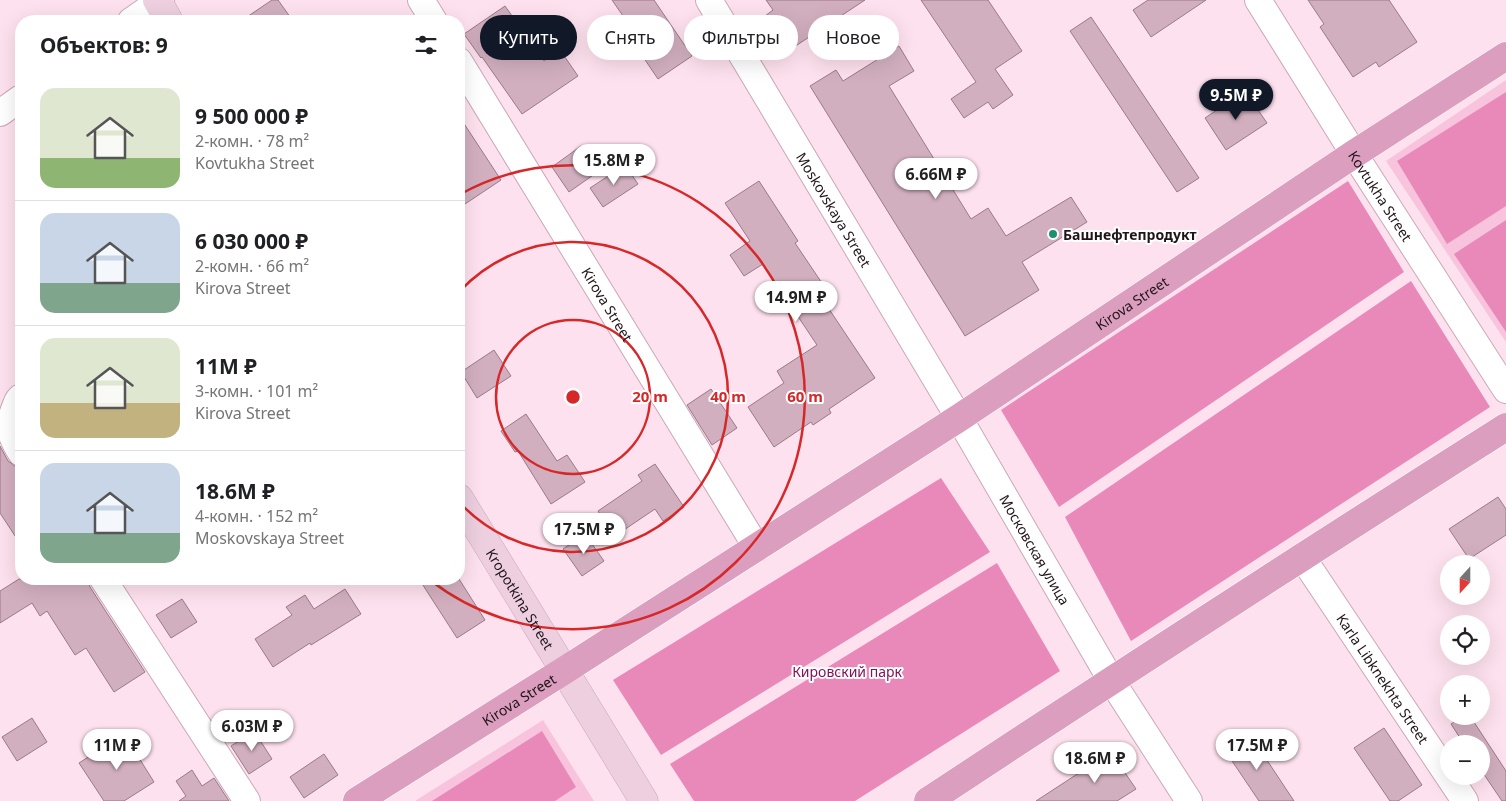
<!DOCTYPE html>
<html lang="ru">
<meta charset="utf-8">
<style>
:root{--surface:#fff;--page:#f6f6f6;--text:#202124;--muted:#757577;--line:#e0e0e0;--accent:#111827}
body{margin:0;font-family:"Noto Sans",sans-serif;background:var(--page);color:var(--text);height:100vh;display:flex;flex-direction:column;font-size:19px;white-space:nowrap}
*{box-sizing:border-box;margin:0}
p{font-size:16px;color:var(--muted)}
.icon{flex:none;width:28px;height:28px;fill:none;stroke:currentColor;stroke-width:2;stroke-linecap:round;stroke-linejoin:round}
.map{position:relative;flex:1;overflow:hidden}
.sheet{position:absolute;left:15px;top:15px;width:450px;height:570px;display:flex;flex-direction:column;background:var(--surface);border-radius:20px;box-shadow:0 5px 20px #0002}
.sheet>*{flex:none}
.top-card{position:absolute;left:480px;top:15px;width:475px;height:45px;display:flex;gap:10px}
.needle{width:32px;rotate:201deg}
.fabs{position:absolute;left:1440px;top:555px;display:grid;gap:10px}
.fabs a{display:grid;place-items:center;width:50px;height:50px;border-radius:50%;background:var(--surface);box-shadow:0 5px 20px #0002;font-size:25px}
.price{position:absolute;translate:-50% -42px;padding:0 11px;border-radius:18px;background:#fff;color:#222;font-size:16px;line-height:32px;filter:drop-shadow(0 1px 2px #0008)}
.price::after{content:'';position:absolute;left:50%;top:30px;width:15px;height:11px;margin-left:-8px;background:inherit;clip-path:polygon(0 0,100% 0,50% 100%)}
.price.on{background:var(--accent);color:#fff}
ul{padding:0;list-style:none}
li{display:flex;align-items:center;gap:15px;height:125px;padding:0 25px}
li+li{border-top:1px solid var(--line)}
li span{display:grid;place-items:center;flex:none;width:140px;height:100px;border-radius:15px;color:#555}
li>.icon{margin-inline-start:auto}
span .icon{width:60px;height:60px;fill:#fffc;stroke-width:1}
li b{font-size:21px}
h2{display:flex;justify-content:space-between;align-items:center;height:60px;padding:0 25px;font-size:21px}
.tag{padding:0 18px;border-radius:22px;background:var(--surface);box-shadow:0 5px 20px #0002;font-size:18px;line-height:45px}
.tag.on{background:var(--accent);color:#fff}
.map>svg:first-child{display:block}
</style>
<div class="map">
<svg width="1506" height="801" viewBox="0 0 1506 801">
<rect width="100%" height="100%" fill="#fee1ee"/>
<path fill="#f8c3dc" d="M1506,80v262l-120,-181z
M543,720l51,81h-179z"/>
<path fill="#e889ba" d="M1506,92v114l-59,38 -50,-83z
M1348,181l56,91 -345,235 -58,-97z
M1506,220v112l-52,-78z
M1411,281l79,126 -359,234 -66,-124z
M941,478l49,74 -329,203 -48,-75z
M997,563l63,108 -205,130h-161l-24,-37z
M542,731l34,56 -21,14h-123z"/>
<path fill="#d2afbf" stroke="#9a7989" d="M272,0h6l15,21h-52z
M612,0h42l38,56 -34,23 -23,-34 6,-3z
M766,0h99l-77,51 -23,-35 8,-6z
M921,0h67l34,51 -27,18 18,26 -20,14 -5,-7 -24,16 -13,-19 25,-17z
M1148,0h58l-55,37 -18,-27z
M1308,0h81l28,42 -38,25 -3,-5 -23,15 -33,-50 4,-3z
M505,6l39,55 16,-11 18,26 -56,38 -40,-57 -1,1 -17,-24z
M1091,17l108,161 -22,14 -107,-161z
M899,46l15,25 -25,15 82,133 17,-11 18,28 65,-39 16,25 -65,40 17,28 -74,46 -155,-250 26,-16 7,11z
M1245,91l22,32 -41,27 -21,-32z
M459,116l42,64 -42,28z
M581,146l18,25 -30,21 -17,-25z
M625,165l13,19 -35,23 -13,-19z
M759,181l39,60 -3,2 37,55 -7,5 50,75 -46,31 2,4 -18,12 -2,-3 -37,25 -26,-40 36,-24 -7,-12 40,-26 -54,-81 -19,12 -14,-21 20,-14 -25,-38z
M494,350l17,26 -34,22 -16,-26z
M711,389l26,39 -25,17 -25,-40z
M526,414l31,47 10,-6 18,27 -34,22 -33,-53 -3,1 -14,-21z
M0,446l8,15 7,5 6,10v69l-21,-32z
M655,464l29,43 -21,14 -8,-12 -40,27 -17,-25 44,-30 -4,-6z
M1498,497l8,12v26l-37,24 -20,-30z
M585,534l19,27 -22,15 -19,-27z
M19,579h68l3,8 55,85 -31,20 -28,-44 -11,7 -28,-44 -7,5 -8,-13 -32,20v-32z
M419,579h40l26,41 -28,18z
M345,589l16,25 -50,31 -1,-2 -37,24 -18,-28 37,-24 -6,-8 19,-12 9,14z
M182,599l15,23 -26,16 -15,-23z
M1463,716h7l36,55v30h-4l-21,-31v-26h-17l-13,-20z
M32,718l15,24 -30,19 -15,-24z
M1384,728l38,57 -24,16h-8l-36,-53z
M254,731l18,28 -23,15 -18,-28z
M1249,733l45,68h-35l-35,-52z
M124,734l30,48 -30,19h-20l-25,-38z
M1111,752l25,37 -19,12h-81z
M324,754l14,21 -34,23 -14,-21z
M192,770l10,16 12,-8 15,23h-50l7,-5 -10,-15z"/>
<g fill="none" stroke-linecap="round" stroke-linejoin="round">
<defs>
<g id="street">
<path d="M421,0l13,21"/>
<path id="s1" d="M709,0l250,418 152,262 78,121"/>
<path id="s2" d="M1258,0l96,154 152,236"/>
<path d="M131,21l30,-21"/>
<path id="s3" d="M459,61l298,487"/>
<path d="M0,113l21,-15"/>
<path d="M21,397c-4,3 -4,5 -6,10 -8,19 -5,29 6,46"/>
<path id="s4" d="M1302,557l163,244"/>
<path d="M103,579l144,222"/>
</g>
<g id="secondary">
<path d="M157,0l12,21"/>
<path id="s5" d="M459,498l185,303"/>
</g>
<g id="primary">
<path id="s6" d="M357,801l208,-131 394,-252 395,-264 152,-98"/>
<path d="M928,801c191,-126 384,-251 578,-374"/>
</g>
</defs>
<use href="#street" stroke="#caa8b8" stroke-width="28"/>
<use href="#secondary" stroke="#caa8b8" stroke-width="29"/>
<use href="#primary" stroke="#fff" stroke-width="29"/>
<use href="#street" stroke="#fff" stroke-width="26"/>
<use href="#secondary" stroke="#edcfdf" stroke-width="28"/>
<use href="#primary" stroke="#db9ebf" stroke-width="28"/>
</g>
<g fill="none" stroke="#d62828" stroke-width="2.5">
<circle cx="573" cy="397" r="77"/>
<path d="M460 291A155 155 0 1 1 460 503"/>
<path d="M459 195A232 232 0 1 1 430 580"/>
</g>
<circle fill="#208f6f" stroke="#fff" stroke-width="2" cx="1053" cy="234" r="5"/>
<g text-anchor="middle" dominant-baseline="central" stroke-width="4" stroke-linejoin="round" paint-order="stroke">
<g font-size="14" fill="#201419" stroke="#fff">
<text stroke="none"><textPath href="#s2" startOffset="231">Kovtukha Street</textPath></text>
<text stroke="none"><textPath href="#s1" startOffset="244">Moskovskaya Street</textPath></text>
<text stroke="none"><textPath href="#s6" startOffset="921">Kirova Street</textPath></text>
<text stroke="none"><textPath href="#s3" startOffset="285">Kirova Street</textPath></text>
<text stroke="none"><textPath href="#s1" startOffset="639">Московская улица</textPath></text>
<text stroke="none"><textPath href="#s5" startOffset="118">Kropotkina Street</textPath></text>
<text stroke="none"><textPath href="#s4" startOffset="146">Karla Libknekhta Street</textPath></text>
<text stroke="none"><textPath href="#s6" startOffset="191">Kirova Street</textPath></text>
</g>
<g font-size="14" font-weight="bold" fill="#201419" stroke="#fff" text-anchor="start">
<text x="1063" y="234">Башнефтепродукт</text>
</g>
<g font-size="14" fill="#84125a" stroke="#fff">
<text x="847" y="671">Кировский парк</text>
</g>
</g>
<circle cx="573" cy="397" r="8" fill="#d62828" stroke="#fff" stroke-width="2.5"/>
<g font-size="15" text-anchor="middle" font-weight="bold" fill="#d62828" stroke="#fff" stroke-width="4" stroke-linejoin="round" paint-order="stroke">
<text x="650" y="402">20 m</text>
<text x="728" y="402">40 m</text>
<text x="805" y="402">60 m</text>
</g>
</svg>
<div class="fabs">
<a><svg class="needle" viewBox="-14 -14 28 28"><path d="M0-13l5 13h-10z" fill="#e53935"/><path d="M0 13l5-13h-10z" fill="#757577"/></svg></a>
<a><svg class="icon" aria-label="locate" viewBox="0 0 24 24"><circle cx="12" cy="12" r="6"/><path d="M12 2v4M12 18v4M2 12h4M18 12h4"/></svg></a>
<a>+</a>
<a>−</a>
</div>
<b class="price on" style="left:1236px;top:121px">9.5M ₽</b>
<b class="price" style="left:614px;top:186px">15.8M ₽</b>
<b class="price" style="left:936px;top:200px">6.66M ₽</b>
<b class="price" style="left:796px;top:323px">14.9M ₽</b>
<b class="price" style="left:584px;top:555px">17.5M ₽</b>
<b class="price" style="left:252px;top:752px">6.03M ₽</b>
<b class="price" style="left:117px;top:771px">11M ₽</b>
<b class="price" style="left:1257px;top:771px">17.5M ₽</b>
<b class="price" style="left:1095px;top:784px">18.6M ₽</b>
<div class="top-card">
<a class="tag on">Купить</a>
<a class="tag">Снять</a>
<a class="tag">Фильтры</a>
<a class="tag">Новое</a>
</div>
<section class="sheet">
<h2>Объектов: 9<svg class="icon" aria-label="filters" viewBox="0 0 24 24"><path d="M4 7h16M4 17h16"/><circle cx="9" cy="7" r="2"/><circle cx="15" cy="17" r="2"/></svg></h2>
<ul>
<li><span style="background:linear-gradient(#dfe7d0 70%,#8fb573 0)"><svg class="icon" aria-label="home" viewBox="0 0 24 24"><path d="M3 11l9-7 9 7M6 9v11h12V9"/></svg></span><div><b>9 500 000 ₽</b><p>2-комн. · 78 m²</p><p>Kovtukha Street</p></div></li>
<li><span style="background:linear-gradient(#c9d6e8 70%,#7fa58c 0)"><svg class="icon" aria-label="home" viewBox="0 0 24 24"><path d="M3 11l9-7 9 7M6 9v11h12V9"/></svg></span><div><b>6 030 000 ₽</b><p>2-комн. · 66 m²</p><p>Kirova Street</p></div></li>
<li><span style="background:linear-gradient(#dfe7d0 65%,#c2b280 0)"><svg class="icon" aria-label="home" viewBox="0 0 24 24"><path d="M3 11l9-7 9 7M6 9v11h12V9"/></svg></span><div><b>11M ₽</b><p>3-комн. · 101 m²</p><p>Kirova Street</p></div></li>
<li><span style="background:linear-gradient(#c9d6e8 70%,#7fa58c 0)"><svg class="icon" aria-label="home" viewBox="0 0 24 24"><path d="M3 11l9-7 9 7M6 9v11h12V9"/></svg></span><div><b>18.6M ₽</b><p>4-комн. · 152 m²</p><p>Moskovskaya Street</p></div></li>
</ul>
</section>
</div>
